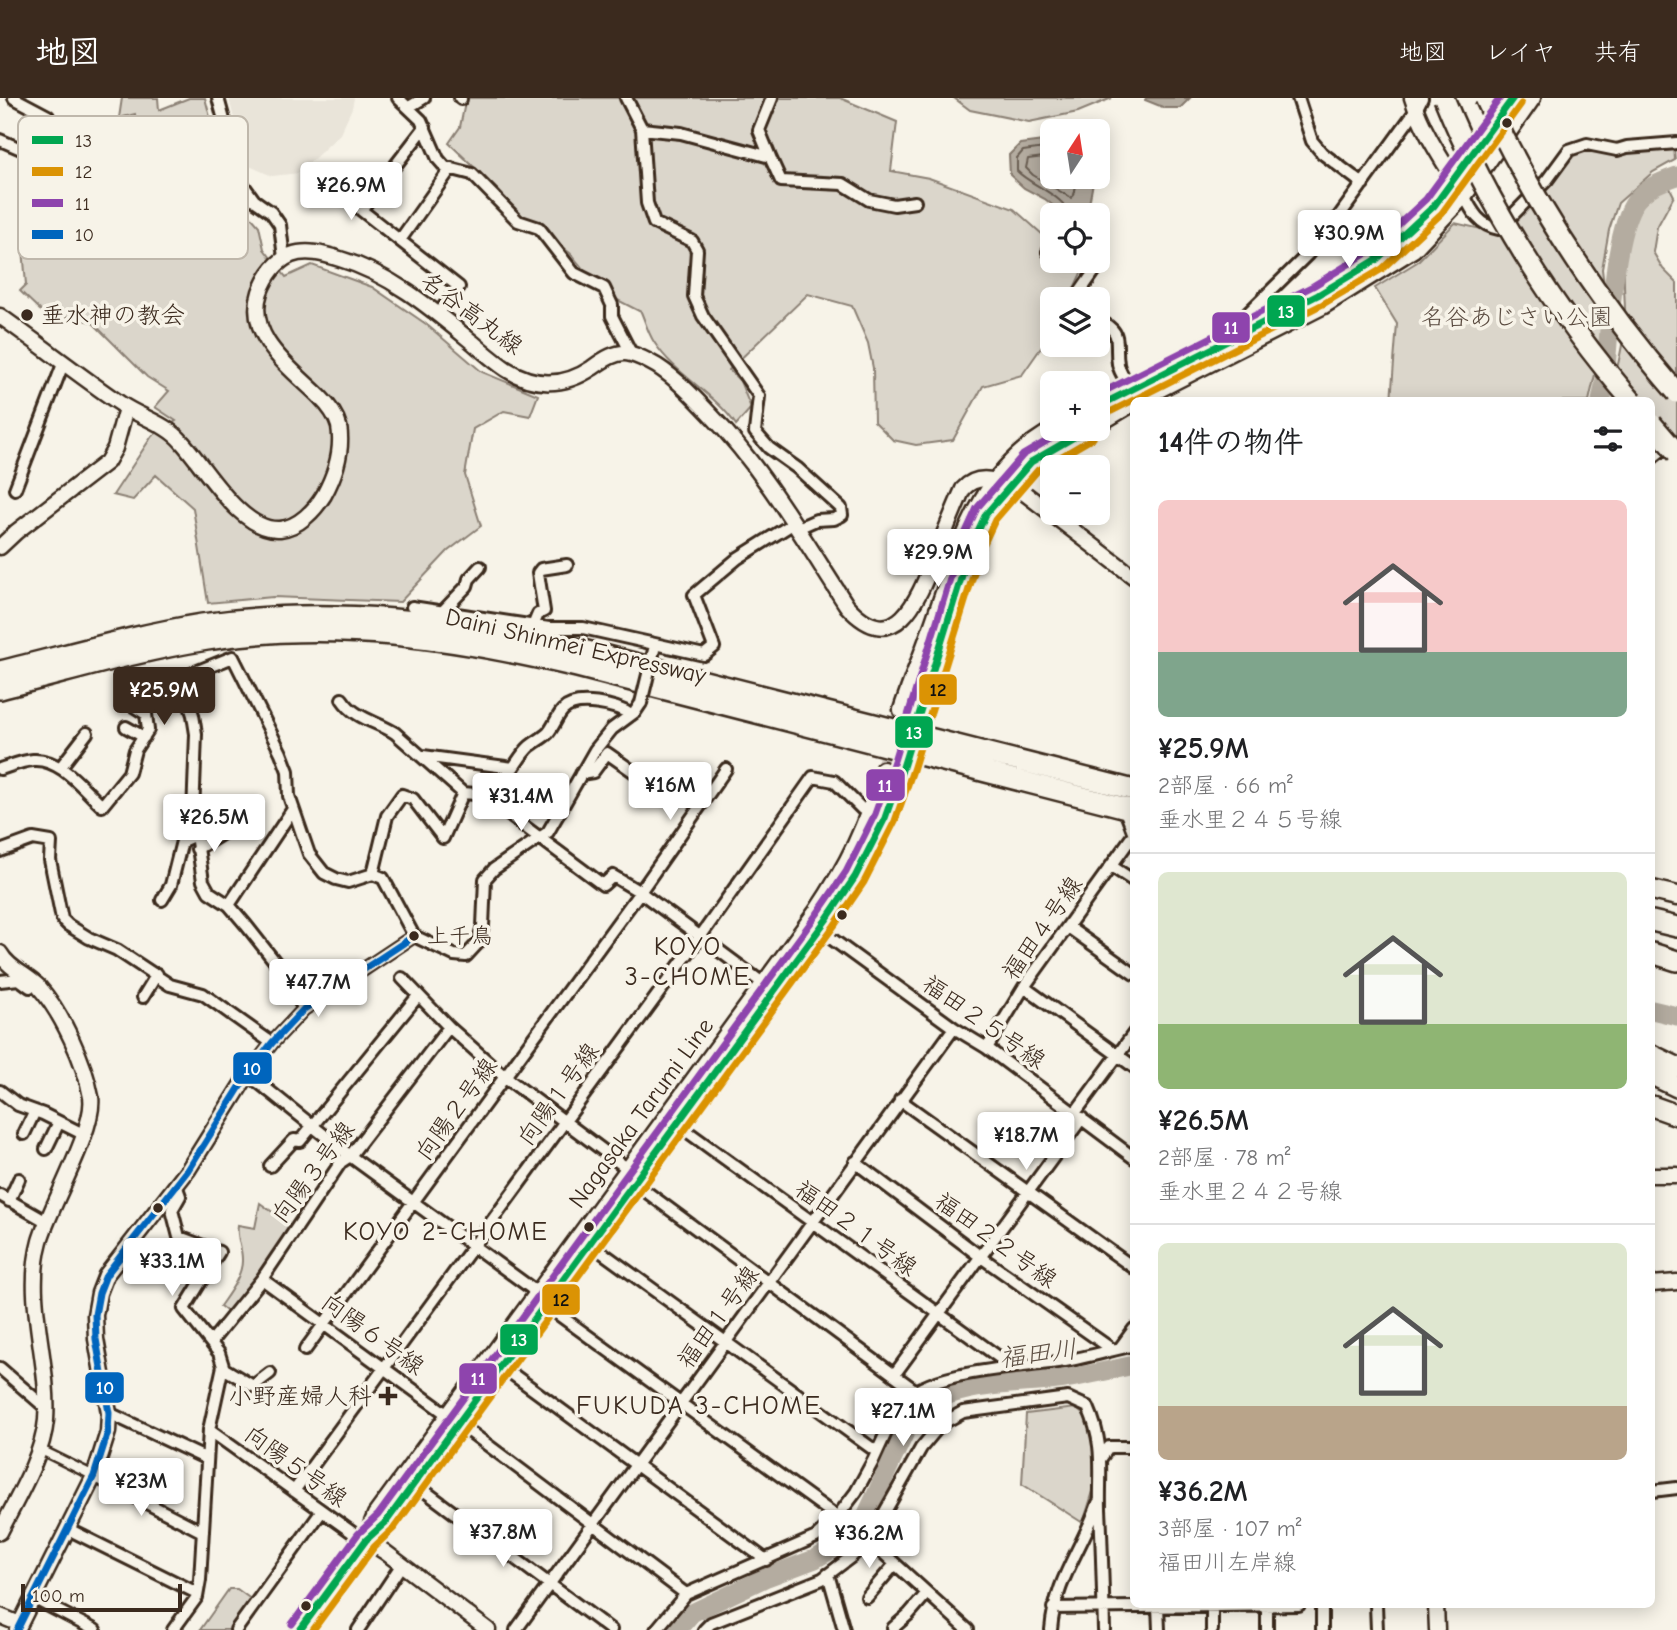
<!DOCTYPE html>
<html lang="ja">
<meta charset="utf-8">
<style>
:root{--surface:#fff;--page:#f2f2f2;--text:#202124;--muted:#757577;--line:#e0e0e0;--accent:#3b2a1e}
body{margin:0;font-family:"Comic Neue","Klee One",sans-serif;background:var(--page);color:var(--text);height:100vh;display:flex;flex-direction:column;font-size:26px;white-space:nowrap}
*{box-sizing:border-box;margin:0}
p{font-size:23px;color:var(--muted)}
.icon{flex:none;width:38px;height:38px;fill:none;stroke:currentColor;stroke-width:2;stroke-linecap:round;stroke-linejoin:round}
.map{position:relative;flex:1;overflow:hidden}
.sheet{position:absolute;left:1130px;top:299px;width:525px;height:1211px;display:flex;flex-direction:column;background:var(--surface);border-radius:10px;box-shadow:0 4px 18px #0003}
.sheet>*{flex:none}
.needle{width:46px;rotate:12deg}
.controls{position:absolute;left:1040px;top:21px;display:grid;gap:14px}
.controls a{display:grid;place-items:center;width:70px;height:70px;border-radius:10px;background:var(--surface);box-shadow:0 4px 18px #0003;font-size:35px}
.scale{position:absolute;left:21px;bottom:18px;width:161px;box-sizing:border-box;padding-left:7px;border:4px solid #3b2a1e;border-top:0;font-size:19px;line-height:24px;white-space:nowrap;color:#3b2a1e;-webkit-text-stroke:5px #f7f3e8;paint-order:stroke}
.price{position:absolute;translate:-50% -60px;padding:0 16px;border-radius:7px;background:#fff;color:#222;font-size:23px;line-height:46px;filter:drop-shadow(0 2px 4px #0008)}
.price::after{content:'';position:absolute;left:50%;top:42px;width:21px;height:16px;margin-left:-10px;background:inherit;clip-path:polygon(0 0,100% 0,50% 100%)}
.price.current{background:var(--accent);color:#fff}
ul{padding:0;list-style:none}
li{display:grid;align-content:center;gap:14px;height:371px;padding:0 28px}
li+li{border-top:2px solid var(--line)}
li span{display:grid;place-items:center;height:217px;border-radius:10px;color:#555}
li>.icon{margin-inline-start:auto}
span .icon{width:126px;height:126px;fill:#fffc;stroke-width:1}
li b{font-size:30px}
h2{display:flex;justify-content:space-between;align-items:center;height:84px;padding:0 28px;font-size:30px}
header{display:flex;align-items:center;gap:42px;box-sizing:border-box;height:98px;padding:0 35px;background:var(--accent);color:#fff}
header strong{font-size:33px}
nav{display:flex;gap:38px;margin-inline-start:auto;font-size:24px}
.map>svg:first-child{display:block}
</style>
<header>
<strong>地図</strong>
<nav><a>地図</a><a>レイヤ</a><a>共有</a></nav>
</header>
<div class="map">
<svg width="1677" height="1532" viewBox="0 0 1677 1532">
<rect width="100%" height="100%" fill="#f7f3e8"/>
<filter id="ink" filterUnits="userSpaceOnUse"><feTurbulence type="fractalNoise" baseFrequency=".0143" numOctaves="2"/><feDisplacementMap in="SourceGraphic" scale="14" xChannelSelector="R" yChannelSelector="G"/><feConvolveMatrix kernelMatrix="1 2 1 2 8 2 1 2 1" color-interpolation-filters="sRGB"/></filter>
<g filter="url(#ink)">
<path fill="#e9e4d9" d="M229,0h125l-2,10 -12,26 -41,39 -27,3 -27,-12z"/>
<path fill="#dbd6cb" stroke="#8b8074" stroke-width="2" d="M122,0h36l1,12 30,-12h16l25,95 29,33 5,23 22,28 26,-12 60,22 54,37 56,48 56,23 -8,21 -26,-5 -31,18 -8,46 16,51 -33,25 -48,51 -127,-5 -65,6 -15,-95 -37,-33 -23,25 -20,-5 39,-59 24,-15 -21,-14 14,-16 -22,-14 -55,-55 -51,-11 -21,-20 6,-6 -3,-37 21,-42 -6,-41 42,-22 8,16 53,1 -6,-46 -16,4z
M466,0h374l57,24 -6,49 38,7 85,31 38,34v18h19l11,10 -13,28h-17v33l-30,43 -39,11 -30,54 -37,5 -23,-5 -19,-19 -1,-53 -5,-25 -16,-37 -44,-12 -79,76 11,11 11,27 -15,17c-21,-32 -61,-50 -82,-83 -6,-9 -9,-21 -13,-30l-39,-20 -32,-39 -48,-35 -23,-27 -50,-48 11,-16z
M954,0h158l-34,14 -49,10 -59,-12z
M1674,49l1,13 -22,12 -35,31 -9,27 -7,39 4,33 -3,37 -14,62h-198l6,-77 -22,-36 42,-26 38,-39 48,11 49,-51 24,-31 9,-3z
M1668,86l6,12 -17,31 -4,25 10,17 14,14v156l-25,19v-57h-43c7,-30 17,-61 16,-92 -1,-28 -6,-77 14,-100 8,-10 19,-17 29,-25z
M260,1105l32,23 -63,87 -9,-7c9,-13 23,-31 22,-47 0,-12 -6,-22 -4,-34l17,3z
M1076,1310l14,13 5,27v37l-12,38 -61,-39 4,-70z
M229,1491h8l15,11 -21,30h-31z"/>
<path fill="#b4aca0" stroke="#84786c" stroke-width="2" d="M1146,0h44l-10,10h-15l-20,-8z
M1052,42v37h42l-7,38h-22l-20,-16 -21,-11 -14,-13 -1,-20 11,-11z"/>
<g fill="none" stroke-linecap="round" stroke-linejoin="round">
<path stroke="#6b5e52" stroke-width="2" d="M1052,49l-29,4 -6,7v13c13,14 50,26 52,44
M1052,58l-24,3 -2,9 7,7 38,23 3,-3 4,-18"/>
<path stroke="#b4aca0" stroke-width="19" d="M1601,303l4,-21c4,-43 8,-141 28,-175 9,-16 27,-23 44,-29
M1652,912l25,6
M677,1532l15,-17 75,-36 48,-18 24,-14 15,-13 12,-16 49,-105c44,-30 100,-25 150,-32 23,-4 46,-9 69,-14"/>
<path stroke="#d1cbc0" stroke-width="16" stroke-dasharray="16 8" stroke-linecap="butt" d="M883,672l19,-60"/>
<defs>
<path id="pedestrian" d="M39,1351l55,27"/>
<path id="minor" d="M218,0l23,84 13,18 17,12 9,13 4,33
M398,0l23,22 17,39 7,8 27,7 46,47 21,7 35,45 30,15 8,17v11l19,37
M460,0l1,1
M626,0l16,31 39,4 89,24 11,24 62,3 26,16 25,5 21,-3
M1298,0l14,43 10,12 41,31
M409,9l15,-9
M425,29l-64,83 98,77 -21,27
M642,31l5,74 7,20 38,18 5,9 -3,46 9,20 56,80 -4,36 14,16 28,20 44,40 1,7 -8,4 -18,1 -18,8
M0,42l30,13 18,-37 -34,-18
M770,59l-11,-27 13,-32
M1464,97c8,17 16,31 35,34l48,-49 22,-30 18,-6 30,6 10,-3 50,-4
M400,142l51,-72
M1048,154l4,-6
M1078,201l2,-7 16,-23 -4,-8
M1097,221c28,15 17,20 21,45 1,8 9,18 13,26
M1251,237l-6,-19 63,-62 29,-35 79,-109 6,-12
M1652,360l20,-16
M15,391l48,-125
M412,509l137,21h34l121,27 10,-8 -20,-52 44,-37 56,-35
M444,512l23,-24 2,-7 11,-12
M533,528l5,-12 6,-3 -6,-38 3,-4 26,-4
M193,575l40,-16 48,96 7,18 1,25 20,58 15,19 12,6 12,3 25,-8 10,4 31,58
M181,581l12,36 3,19 -3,81 10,66 6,11 20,13 17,20 34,43 24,41
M342,601c13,20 34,22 53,34l68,60 12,1 14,6 114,85 10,-9 27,16 124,92
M126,629l18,10
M423,658l90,12c5,-7 10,-16 17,-22 6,-5 13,-8 18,-13 6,-7 9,-17 15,-23 13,-14 54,-5 68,5
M60,670l27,-35
M0,671c10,-3 22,-8 33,-9 28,-2 50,29 69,46l27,-33 6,-23 13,-20 -2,-16 -14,-9
M581,676l12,-2 14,-19 64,45 17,-20
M197,751l31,-19
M0,753l33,-12 18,3 -1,18 12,59 6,6 21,13 28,12 53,35 33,9 69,49
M1111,768l23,15
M373,776l14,-58 15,-21 11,4 30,39 20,-45
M162,802l9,-15 11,-44 14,-6
M229,807l64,-96
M814,828l140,102 33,20 147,110
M1068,829l66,47
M414,838l-110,73 -32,34 -24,31 102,82 181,132 13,16 325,236 99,90
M414,838l40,19 12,1 12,-13 5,-17 2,-47 9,-10 54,-37 47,-82 17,-21 23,-17 6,-9
M402,880l47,49 56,50 123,92 5,13 283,209
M0,883l19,-2 11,8
M1024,889l110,80
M143,899l14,-23
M987,950l37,-61 110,-153 -8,-21
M0,993l18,14 25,9 40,20
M900,1002l234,168
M1075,1015l59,-80
M677,1026l334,242
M24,1036l11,-23
M46,1051l13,-27
M855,1064l126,95 132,93
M270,1068l24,-26 6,1 118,-145
M176,1087l4,11 -8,14 7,27 40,15 -35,57 35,44 4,13 -14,64 144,103 13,7
M0,1097l47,27
M9,1103l10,-22
M589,1145l288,209
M262,1181l179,131 245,184
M211,1244l51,-63 79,-117 9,-6 99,-129
M1120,1250l14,-19
M305,1252l335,-458 86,-123
M500,1267l266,195
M0,1270l46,40
M223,1270l30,18 17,-13
M894,1277l188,-257
M109,1315l98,46
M1101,1360l8,-11h25
M94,1378l109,56
M414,1385l197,147
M294,1393l406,-554 113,-160 21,4 28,28 9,3
M1652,1393l25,-3
M68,1431l129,64
M828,1476l16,56
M867,1499l28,-33
M33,1500l62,32
M1158,1507l1,25
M1212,1507v25
M1267,1507v25
M1322,1507v25
M1376,1507l1,25
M1053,1510l246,-3
M893,1530l16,-14 18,-21
M173,1532l24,-33 3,-17 9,-150
M236,1532l86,-119
M358,1532l44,-66
M516,1532l438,-602
M656,1532l30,-36 130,-57 21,-20 19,-25 17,-31 26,-57c32,-35 121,-36 166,-43 23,-4 46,-11 69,-16
M704,1532l7,-7 111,-44 29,-22 18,-17 52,-92 20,-24 22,-12 105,-14 20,9c17,39 11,62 12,102 2,41 3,81 4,121
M1051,1532c4,-51 31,-80 47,-127"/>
<path id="tertiary" d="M1412,0c11,35 33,66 52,97
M0,218c41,29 80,60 121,88 19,13 46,20 61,38 24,26 59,90 98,87 19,-2 35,-19 44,-34 11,-20 19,-45 15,-69 -3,-11 -11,-21 -19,-29 -28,-28 -75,-60 -60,-105 6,-16 15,-30 31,-37 16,-6 33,-1 49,4 51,15 92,50 132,83 11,9 22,19 34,27 28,18 58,18 86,-1 11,-8 25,-18 39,-14 8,2 19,8 26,12 20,13 37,31 53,48 55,57 94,126 137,192 52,57 75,-18 91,-57 8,-20 16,-40 25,-60 17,-19 40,-6 60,3l111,85
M0,449l16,-15 91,-70 8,-14 11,-40
M0,855c8,15 27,22 39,34 23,26 46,76 52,110 5,31 -41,109 -51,144 -16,59 10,119 6,179 -3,36 -30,80 -46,112
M1652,1077h25
M1652,1186l25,-2
M366,1442l19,12 103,78
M1436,1507l1,25
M0,1518l20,8
M17,1532l77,-154 14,-44 1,-19 -13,-74 -1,-24 4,-22 7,-18 82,-105 60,-96"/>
<path id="secondary" d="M1135,303l187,-95 91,-57 51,-54 68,-97
M1097,309l221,-112 58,-35 25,-21 33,-33 79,-108
M1097,326l37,-22
M902,612c11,-33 24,-64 35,-97 26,-74 45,-145 119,-184
M918,621l53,-173 15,-32 45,-52 57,-33
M370,1438l16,-14 440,-602c33,-49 58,-97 77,-153
M300,1532l66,-90 10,-25 440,-602c33,-49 51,-86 67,-143"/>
<path id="primary" d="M1652,792l25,6"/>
<path id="motorway" d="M0,573c67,-16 134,-36 202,-47 127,-19 257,-3 381,26l551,140
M0,591c69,-17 137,-38 207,-49 125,-20 248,-2 370,27l557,143
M1652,823l25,6
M1652,855l25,8
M1652,957l25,12
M1652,977l25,12
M1652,1008l25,9"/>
</defs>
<use href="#pedestrian" stroke="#3b2a1e" stroke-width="13"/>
<use href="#minor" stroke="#3b2a1e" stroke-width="16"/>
<use href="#tertiary" stroke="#3b2a1e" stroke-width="19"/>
<use href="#secondary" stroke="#3b2a1e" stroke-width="21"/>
<use href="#primary" stroke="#3b2a1e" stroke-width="23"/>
<use href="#motorway" stroke="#3b2a1e" stroke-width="24"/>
<use href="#pedestrian" stroke="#f7f3e8" stroke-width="8"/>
<use href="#minor" stroke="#f7f3e8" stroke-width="10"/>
<use href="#tertiary" stroke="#f7f3e8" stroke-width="14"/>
<use href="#secondary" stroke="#f7f3e8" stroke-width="16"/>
<use href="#primary" stroke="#f7f3e8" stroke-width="18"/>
<use href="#motorway" stroke="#f7f3e8" stroke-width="19"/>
<defs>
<path id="minor-bridge" d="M641,605l13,-53"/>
<path id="motorway-bridge" d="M1444,0c43,106 112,216 188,303
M1485,0c50,108 114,205 192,295
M1652,326l25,29"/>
</defs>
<use href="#minor-bridge" stroke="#3b2a1e" stroke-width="16" stroke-linecap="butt"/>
<use href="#motorway-bridge" stroke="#3b2a1e" stroke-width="24" stroke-linecap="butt"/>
<use href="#minor-bridge" stroke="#f7f3e8" stroke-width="10"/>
<use href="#motorway-bridge" stroke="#f7f3e8" stroke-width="19"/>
<defs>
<path id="bus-1" d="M1097,309l221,-112 58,-35 58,-54 79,-108
M300,1532l66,-90 20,-18 440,-602 29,-43 30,-59 18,-51 68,-221 15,-32 45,-52 57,-33"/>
<path id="bus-2" d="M1102,318l221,-112 59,-35 60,-56 79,-109
M313,1532l61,-83 20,-19 440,-602 30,-44 31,-61 18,-51 68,-220 14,-30 43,-50 55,-32"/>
<path id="bus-3" d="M1097,297l216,-109 57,-35 56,-52 74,-101
M292,1526l66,-90 20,-19 439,-601 29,-42 29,-58 18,-50 68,-221 16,-35 46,-53 44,-26"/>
<path id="bus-4" d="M17,1532l77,-154 14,-44 1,-19 -13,-74 -1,-24 4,-22 7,-18 82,-105 60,-96 24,-31 32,-34 110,-73"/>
</defs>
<use href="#bus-1" stroke="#f7f3e8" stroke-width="12"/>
<use href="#bus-2" stroke="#f7f3e8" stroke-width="12"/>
<use href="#bus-3" stroke="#f7f3e8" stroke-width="12"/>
<use href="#bus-4" stroke="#f7f3e8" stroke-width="12"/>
<use href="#bus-1" stroke="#00a651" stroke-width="7"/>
<use href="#bus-2" stroke="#db9304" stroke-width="7"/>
<use href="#bus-3" stroke="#8e44ad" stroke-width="7"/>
<use href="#bus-4" stroke="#0065bd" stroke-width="7"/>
</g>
</g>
<g fill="#3b2a1e" stroke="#f7f3e8" stroke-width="2.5">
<circle cx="1507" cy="25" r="6"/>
<circle cx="27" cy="217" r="7"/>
<circle cx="842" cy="817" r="6"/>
<circle cx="414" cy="838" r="6"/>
<circle cx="158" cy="1110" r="6"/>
<circle cx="589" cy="1129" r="6"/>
<path d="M384.5 1287.5h7v7h7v7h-7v7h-7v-7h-7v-7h7z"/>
<circle cx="306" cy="1508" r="6"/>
</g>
<g text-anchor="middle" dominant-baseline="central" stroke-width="7" stroke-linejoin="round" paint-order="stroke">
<g font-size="22" fill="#3b2a1e" stroke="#f7f3e8" text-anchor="start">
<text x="427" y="838">上千鳥</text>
</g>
<g font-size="24" fill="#3b2a1e" stroke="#f7f3e8">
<text transform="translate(472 215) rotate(37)">名谷高丸線</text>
<text transform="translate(576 548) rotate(13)">Daini Shinmei Expressway</text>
<text transform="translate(1042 830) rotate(-55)">福田４号線</text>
<text transform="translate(984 924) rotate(35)">福田２５号線</text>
<text transform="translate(558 996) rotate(-54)">向陽１号線</text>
<text transform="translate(456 1011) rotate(-54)">向陽２号線</text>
<text transform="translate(641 1015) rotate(-54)">Nagasaka Tarumi Line</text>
<text transform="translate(313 1074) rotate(-53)">向陽３号線</text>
<text transform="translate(856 1130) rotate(36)">福田２１号線</text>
<text transform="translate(996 1142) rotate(36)">福田２２号線</text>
<text transform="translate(718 1219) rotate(-54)">福田１号線</text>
<text transform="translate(373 1236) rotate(36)">向陽６号線</text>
<text transform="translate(296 1368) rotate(36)">向陽５号線</text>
</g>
<g font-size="24" fill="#3b2a1e" stroke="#f7f3e8" text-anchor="start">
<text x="41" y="217">垂水神の教会</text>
<text x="372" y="1298" text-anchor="end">小野産婦人科</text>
</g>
<g font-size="24" fill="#5b4c41" stroke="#f7f3e8">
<text x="1517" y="219">名谷あじさい公園</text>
</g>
<g font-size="26" letter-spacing="2" fill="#3b2a1e" stroke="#f7f3e8">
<text x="688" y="849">KOYO<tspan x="688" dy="30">3-CHOME</tspan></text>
<text x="446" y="1134">KOYO 2-CHOME</text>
<text x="699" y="1308">FUKUDA 3-CHOME</text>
</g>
<g font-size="26" font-style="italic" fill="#5f5145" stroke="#f7f3e8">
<text transform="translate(1038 1256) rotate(-7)">福田川</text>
</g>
</g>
<rect x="18" y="18" width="230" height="143" rx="10" fill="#f7f3e8" stroke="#bfb7ab" stroke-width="2"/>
<rect x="32" y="38" width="31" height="8" fill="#00a651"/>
<rect x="32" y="69" width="31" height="9" fill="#db9304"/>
<rect x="32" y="101" width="31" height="8" fill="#8e44ad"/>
<rect x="32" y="132" width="31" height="9" fill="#0065bd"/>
<g font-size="19" fill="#3b2a1e">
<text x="75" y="49">13</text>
<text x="75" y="80">12</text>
<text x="75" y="112">11</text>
<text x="75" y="143">10</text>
</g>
<g stroke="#f7f3e8" stroke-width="2.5">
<rect x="1266" y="196" width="40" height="34" rx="7" fill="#00a651"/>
<rect x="1211" y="213" width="40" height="33" rx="7" fill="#8e44ad"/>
<rect x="918" y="575" width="40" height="33" rx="7" fill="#db9304"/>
<rect x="894" y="617" width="40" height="34" rx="7" fill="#00a651"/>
<rect x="865" y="670" width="41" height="34" rx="7" fill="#8e44ad"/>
<rect x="232" y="953" width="41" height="34" rx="7" fill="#0065bd"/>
<rect x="541" y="1185" width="40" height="33" rx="7" fill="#db9304"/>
<rect x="499" y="1225" width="40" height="33" rx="7" fill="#00a651"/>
<rect x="458" y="1264" width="40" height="33" rx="7" fill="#8e44ad"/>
<rect x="84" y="1273" width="41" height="33" rx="7" fill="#0065bd"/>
</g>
<g font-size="19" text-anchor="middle" font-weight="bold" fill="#fff">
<text x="1286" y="220">13</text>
<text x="1231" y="236">11</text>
<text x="914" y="641">13</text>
<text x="885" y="694">11</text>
<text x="252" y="977">10</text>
<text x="519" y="1248">13</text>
<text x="478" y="1287">11</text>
<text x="105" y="1296">10</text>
</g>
<g font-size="19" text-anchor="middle" font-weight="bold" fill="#111">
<text x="938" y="598">12</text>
<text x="561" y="1208">12</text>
</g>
</svg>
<div class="controls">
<a><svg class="needle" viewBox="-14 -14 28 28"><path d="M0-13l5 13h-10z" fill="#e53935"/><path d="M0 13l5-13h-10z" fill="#757577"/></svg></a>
<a><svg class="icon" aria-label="locate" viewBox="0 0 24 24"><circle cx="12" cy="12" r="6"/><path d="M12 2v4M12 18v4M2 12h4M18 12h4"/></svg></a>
<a><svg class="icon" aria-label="layers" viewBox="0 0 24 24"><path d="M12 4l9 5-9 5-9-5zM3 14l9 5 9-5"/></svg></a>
<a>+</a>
<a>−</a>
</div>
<div class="scale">100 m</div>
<b class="price" style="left:351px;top:124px">¥26.9M</b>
<b class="price" style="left:1349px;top:172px">¥30.9M</b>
<b class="price" style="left:938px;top:491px">¥29.9M</b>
<b class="price current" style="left:164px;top:629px">¥25.9M</b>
<b class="price" style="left:670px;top:724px">¥16M</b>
<b class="price" style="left:521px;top:735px">¥31.4M</b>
<b class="price" style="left:214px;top:756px">¥26.5M</b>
<b class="price" style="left:318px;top:921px">¥47.7M</b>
<b class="price" style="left:1026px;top:1074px">¥18.7M</b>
<b class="price" style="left:172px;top:1200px">¥33.1M</b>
<b class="price" style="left:903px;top:1350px">¥27.1M</b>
<b class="price" style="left:141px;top:1420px">¥23M</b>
<b class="price" style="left:503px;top:1471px">¥37.8M</b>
<b class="price" style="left:869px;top:1472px">¥36.2M</b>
<section class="sheet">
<h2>14件の物件<svg class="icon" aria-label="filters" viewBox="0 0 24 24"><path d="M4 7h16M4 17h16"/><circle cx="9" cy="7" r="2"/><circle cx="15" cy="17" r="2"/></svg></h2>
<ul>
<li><span style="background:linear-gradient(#f6c9c9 70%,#7fa58c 0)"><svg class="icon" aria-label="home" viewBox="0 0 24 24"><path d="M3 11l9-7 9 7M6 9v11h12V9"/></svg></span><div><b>¥25.9M</b><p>2部屋 · 66 m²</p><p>垂水里２４５号線</p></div></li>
<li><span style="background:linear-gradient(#dfe7d0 70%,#8fb573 0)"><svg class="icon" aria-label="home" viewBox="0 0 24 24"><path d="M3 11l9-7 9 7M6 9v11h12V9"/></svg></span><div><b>¥26.5M</b><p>2部屋 · 78 m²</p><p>垂水里２４２号線</p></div></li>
<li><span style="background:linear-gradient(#dfe7d0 75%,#b9a48a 0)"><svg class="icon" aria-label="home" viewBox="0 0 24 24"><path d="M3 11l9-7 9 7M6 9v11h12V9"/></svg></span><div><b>¥36.2M</b><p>3部屋 · 107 m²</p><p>福田川左岸線</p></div></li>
</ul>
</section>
</div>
